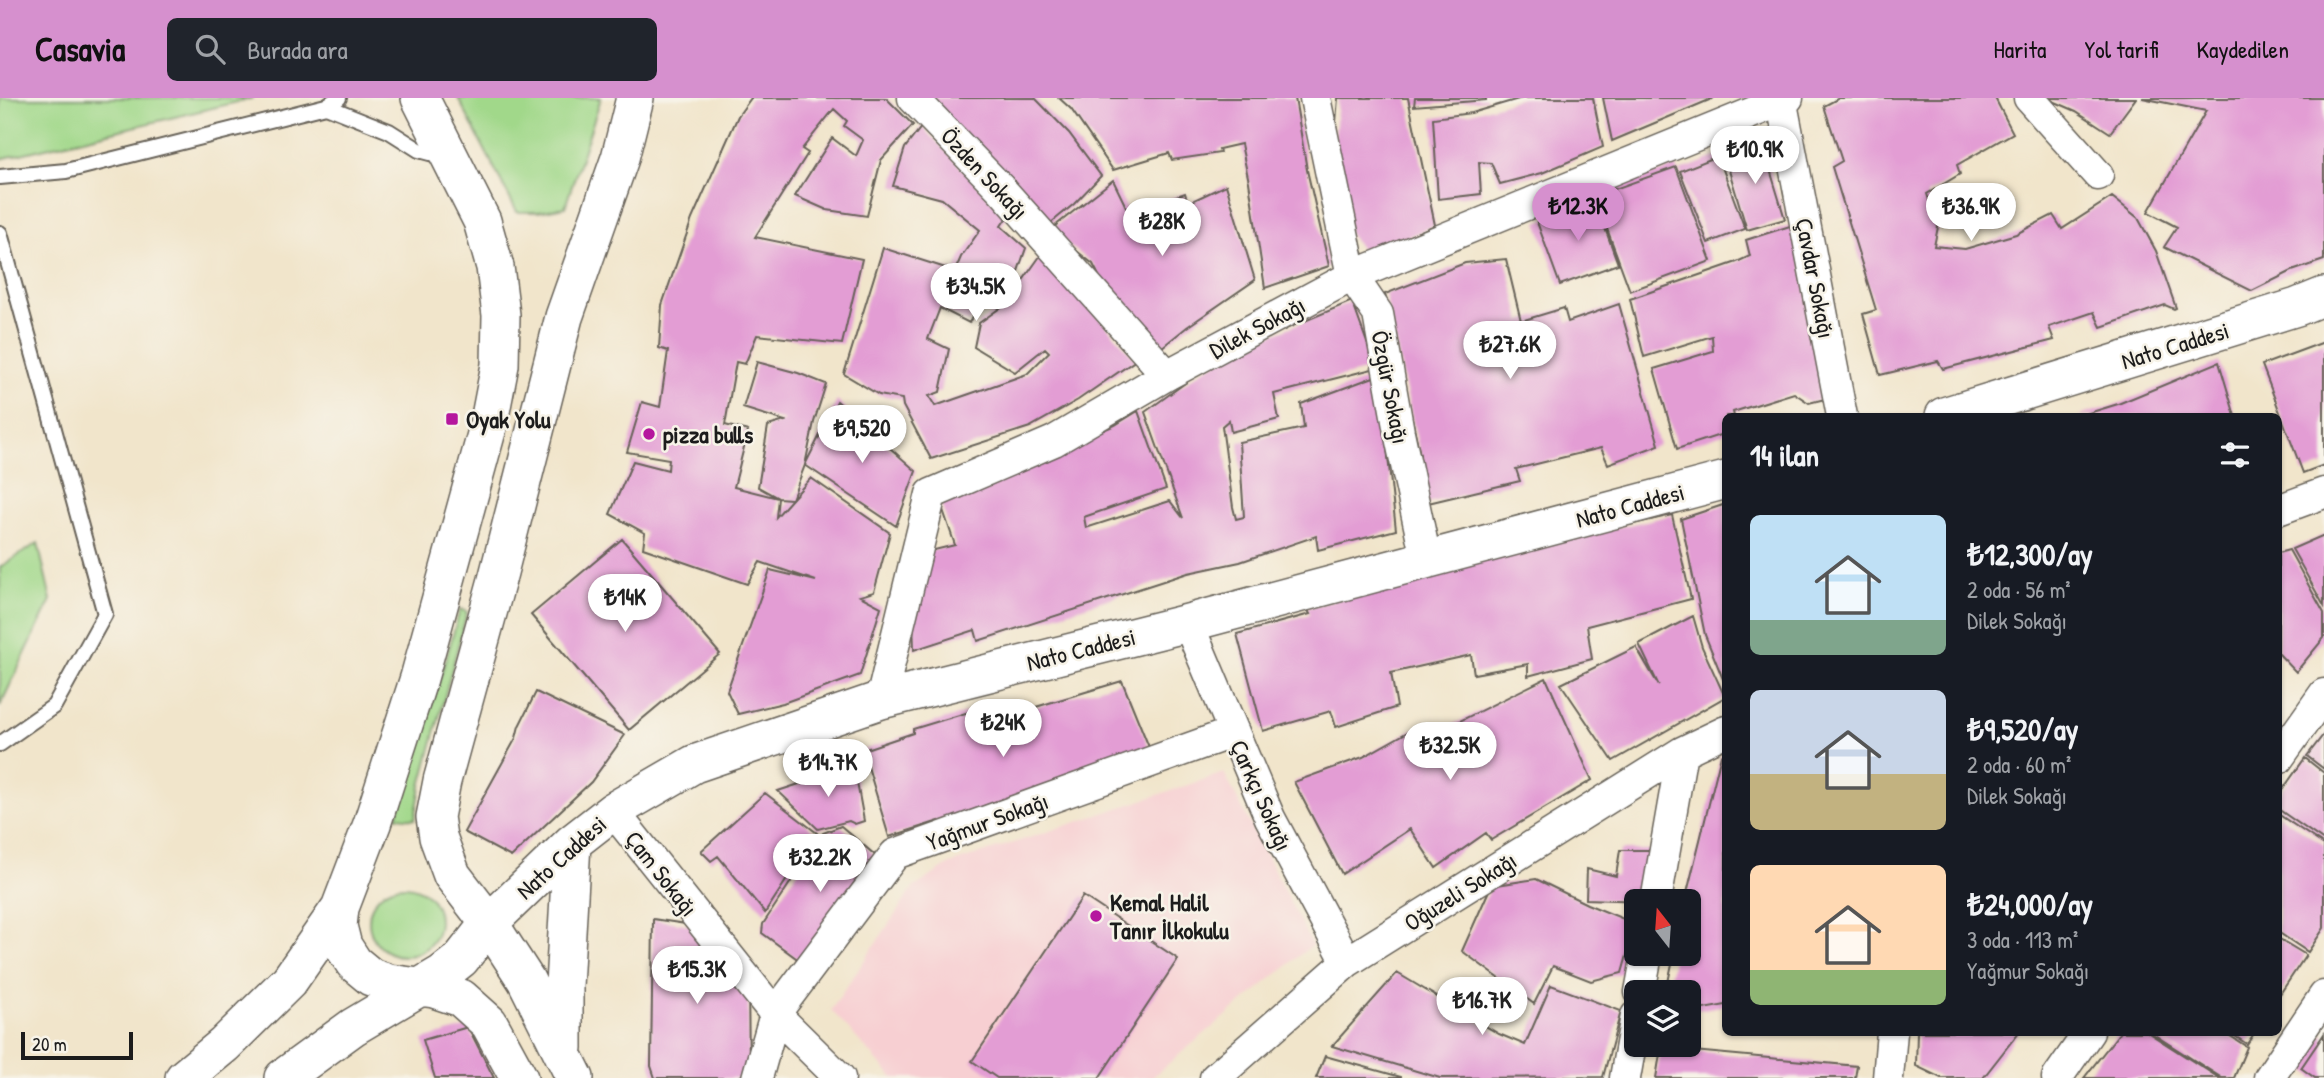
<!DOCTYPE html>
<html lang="tr">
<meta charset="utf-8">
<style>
:root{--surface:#171b24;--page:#20242c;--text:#f1f3f6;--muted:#9ea1a6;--accent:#d690ce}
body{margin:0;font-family:"Patrick Hand",sans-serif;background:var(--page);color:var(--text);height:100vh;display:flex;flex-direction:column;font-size:26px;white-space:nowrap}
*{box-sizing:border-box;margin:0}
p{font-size:23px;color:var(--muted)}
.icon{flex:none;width:38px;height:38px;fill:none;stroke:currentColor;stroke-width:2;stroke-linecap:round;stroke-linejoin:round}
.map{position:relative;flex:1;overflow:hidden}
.side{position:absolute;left:1722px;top:315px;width:560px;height:623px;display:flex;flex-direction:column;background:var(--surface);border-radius:10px;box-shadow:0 2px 5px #0004}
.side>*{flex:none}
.needle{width:46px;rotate:343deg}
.fabs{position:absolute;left:1624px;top:791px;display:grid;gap:14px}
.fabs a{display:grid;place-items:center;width:77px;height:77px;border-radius:10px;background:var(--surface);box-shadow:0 2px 5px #0004;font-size:35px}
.scale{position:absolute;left:21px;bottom:18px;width:112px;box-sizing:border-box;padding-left:7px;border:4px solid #1c1c1c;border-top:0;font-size:19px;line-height:24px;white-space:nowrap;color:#1c1c1c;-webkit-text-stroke:5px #f7f3e8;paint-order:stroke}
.price{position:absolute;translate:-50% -60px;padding:0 16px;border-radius:24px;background:#fff;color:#222;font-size:23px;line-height:46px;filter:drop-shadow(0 2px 4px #0008)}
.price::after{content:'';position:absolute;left:50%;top:42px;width:21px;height:16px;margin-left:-10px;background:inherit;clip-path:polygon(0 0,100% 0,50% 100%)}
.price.on{background:var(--accent);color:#111}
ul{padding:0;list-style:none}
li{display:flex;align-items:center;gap:21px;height:175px;padding:0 28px}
li span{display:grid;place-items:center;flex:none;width:196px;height:140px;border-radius:10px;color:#555}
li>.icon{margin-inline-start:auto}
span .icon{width:84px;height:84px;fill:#fffc;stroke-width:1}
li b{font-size:30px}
h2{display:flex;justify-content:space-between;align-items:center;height:84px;padding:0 28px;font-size:30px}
header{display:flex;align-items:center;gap:42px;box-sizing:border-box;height:98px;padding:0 35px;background:var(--accent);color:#111}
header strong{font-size:33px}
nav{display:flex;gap:38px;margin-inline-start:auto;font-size:24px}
.search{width:490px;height:63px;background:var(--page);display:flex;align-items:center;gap:18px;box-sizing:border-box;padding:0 24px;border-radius:10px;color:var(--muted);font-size:26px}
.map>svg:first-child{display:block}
</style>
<header>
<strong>Casavia</strong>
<div class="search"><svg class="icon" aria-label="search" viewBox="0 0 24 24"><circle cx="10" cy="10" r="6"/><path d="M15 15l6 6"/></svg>Burada ara</div>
<nav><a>Harita</a><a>Yol tarifi</a><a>Kaydedilen</a></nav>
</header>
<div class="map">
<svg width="2324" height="980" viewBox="0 0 2324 980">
<rect width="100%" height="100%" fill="#f7f3e8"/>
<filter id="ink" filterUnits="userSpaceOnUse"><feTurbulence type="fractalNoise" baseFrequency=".0143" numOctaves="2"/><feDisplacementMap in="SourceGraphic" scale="14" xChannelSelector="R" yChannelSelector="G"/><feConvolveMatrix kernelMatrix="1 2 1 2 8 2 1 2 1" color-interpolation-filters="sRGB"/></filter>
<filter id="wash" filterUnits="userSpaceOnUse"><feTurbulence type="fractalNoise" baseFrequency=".00686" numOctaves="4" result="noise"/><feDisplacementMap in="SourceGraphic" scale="28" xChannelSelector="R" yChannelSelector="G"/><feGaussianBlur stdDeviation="1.57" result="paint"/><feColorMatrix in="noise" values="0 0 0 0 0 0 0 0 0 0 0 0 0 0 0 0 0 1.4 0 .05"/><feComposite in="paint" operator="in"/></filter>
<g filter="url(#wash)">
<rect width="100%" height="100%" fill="#f1e5cb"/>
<path fill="#f7cfd2" d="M1224,675l88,172 -161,133h-258l-62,-68 82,-122 37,-24z"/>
<path fill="#a1d88a" stroke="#5e7a53" stroke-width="2" d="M0,0h254l-254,61z
M458,0h143l-36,109 -27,5h-21z
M38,445l13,57 -51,106v-139z
M460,511l7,3 -46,174 -6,33 -18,-2c19,-70 45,-138 63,-208z
M369 823a35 35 0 1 1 70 0a35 35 0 1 1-70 0Z"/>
<g id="blocks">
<path fill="#e39dd4" d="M751,0h135l27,27 -32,35 -14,56 -40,-6 -32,-14 37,-58 24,18 7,-16 -19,-14 3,-5 -13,-12 -32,40 6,4 -53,84 107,22 -20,85 -85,-9 -12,29 -9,-2 -11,63 23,6 -14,56 44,11 -2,19 16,-18 -14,-1 -20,-11 10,-61 17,-5 -42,-13 14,-46 41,11 28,11 -12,38 -9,43 -13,34 19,-21 79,55 -16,59 -14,4 21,11 -21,68 -77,28 -45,11 -11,-23 43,-121 46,11 -56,-19 -13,22 -104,-36 2,-15 -35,-19 23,-53 35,9 1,-11 -42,-7 15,-50 18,5 8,-56 -9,-3 3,-43 30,-86 46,-103z
M928,0h107l34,35 32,43 -27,28 -28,23z
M1059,0h236l12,72 22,96 -64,22 -16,-106 -8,-38 -22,5 1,4 -48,7 -3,-7 -56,17 -42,-61z
M1338,0h70l27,127 -70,30 -16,-22 -15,-86z
M1415,0h71v2l-72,6z
M1522,0h71l10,49 -61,26 -42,11 -9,-21 -12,-1 2,32 -43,5 -5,-81 38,-5z
M1603,0h111l-102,43z
M1839,0h156l18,35 -56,32 3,9 -33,20 11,33 -4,19 31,3 51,-15 37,-19 9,14 50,-32 26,21 18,33 20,57 -2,1 -9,-4 -64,22 -7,-15 -45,15 5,13 -111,29 -5,-8 -58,14 -17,-61 13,-4 -44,-143 10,-6 -18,-55z
M2046,0h90l-26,35 -34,-22z
M2142,0h182v162l-32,11 -40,20 -88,-44 13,-20 -29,-15 58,-101z
M922,28l85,91 -6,9 25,22 -9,26 -18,9 -6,-5 -24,45 -29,-15 -12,31 21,10 -9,43 -11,4 6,10 92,-32 22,-22 -4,-4 -30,24 -41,-25 5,-24 28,-20 36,-51 93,108 -58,40 -48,27 -99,32 -28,-53 -1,-7 -23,-4 -35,-21 39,-126 72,23 6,-14 19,-27 -38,-31 -49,-13 12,-38z
M1762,45l23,76 -38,11 -23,-76z
M1718,58l27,73 -37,14 -28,-72z
M1676,69l35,94 -81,30 -35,-95z
M1113,82l16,33 56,-20 3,10 38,-18 29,95 -68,47 -31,25 -38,-39 -25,-49 -43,-34z
M1595,103l23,63 -58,21 -23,-63z
M1793,127l36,173 -20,5 -15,-10 -61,19 1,4h-8v17l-49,16 -23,-80 59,-18 -1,-15 -68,21 -14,-58 107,-37 13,-6 -4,-16z
M1506,161l15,62 43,-13 4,14 51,-18 40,141 -51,19 -7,-16 -85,21 4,12 -96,23 -4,-49 -35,-161 80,-31z
M1352,203l24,67 -102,26 5,25 -48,13 -2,-12 -7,6 11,81 3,12 8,-2 -5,-75 65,-14 -3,-24 78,-29 17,155 -78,20 -2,-14 -76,26 -52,11 -210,68 -3,-11 -61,20 -1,-30 17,-69 25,-6 -15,-44 109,-41 -2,-6 68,-29 23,-14 28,78 -82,28 2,11 84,-27 13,17 -38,-106 61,-44 56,-29z
M2324,244v123l-21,8 -41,-108z
M2219,264l16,54h-156l39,-12z
M837,303l79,70 -20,55 -91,-61z
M1726,406v180h-1l-20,-49 -24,-116z
M1672,417l19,84 -104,27 5,33 -64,17v-12l-54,10 -3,-19 -80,18 6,34 -61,20 -5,-16 -68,20 -26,-97 73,-20 -3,-6 208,-57z
M2324,437v71l-32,-57z
M622,441l98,115 -91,76 -98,-115z
M2289,452l35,63v25l-28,34 -18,-19v-100z
M1693,518l9,31 23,50 -112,64 -52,-77 75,-37 23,39 -20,-42z
M1546,580l46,102 -101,60 -5,-7 -50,35 -26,-39 -68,45 -48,-92 69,-25 50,-28 7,12z
M1122,583l31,76 -209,74 -5,-10 -50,16 -26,-87 50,-17v-4l79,-24 4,14z
M536,594l89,43 -34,47 -80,75 -47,-25 52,-94 3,-12z
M2324,636v35l-17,-13z
M1726,655v252l-28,5 -9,-4v-14h-23l8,-38h15v-53h-4l36,-146z
M2305,660l19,15v68l-46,-32v-13z
M854,668l10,55 -9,3 -6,-3 -31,8 -40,-38z
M765,695l52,40 -52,80 -47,-57 -7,5 -10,-10z
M2278,716l46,31v83l-16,24 -30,-20z
M841,728l41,35 -75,105 -45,-33 1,-9 60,-91z
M1620,752h33l-9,51 -58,-2 1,-30 29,7z
M1536,781l51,25 49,20 -14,49 -31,8 -38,-15 -19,38 -72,-53 29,-65z
M1083,798l95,63 -79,119h-102l-25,-17z
M653,821l52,8 43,53 1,90 -11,8h-83l-4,-12z
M2278,840l28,17 -28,42z
M1397,875l102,61 26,11 26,-60 70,26 -18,66 -163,1 -108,-32z
M468,929l26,51h-59l-12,-38z
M1917,934h102l-36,46h-42l-25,-12z
M2120,934h27l72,46h-135z
M2150,934h74l23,15 -13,31h-12z
M2229,934h26l-8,12z
M2324,936v44h-9l-14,-10z
M1661,950l196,18 -2,12h-199z
M1325,958l76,21v1h-85z"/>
</g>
</g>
<g filter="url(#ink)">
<use href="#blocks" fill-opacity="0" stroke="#676259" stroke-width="2"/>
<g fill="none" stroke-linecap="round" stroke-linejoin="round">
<defs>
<path id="service" d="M339,0l-13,8 63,25 30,19 26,7
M0,79l66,-6 260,-65
M0,135l105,381 -51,92 -54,38"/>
<path id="minor" d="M913,0l88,91 166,186
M1315,0l37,178 26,38 21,118 27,127
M1781,0l61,318
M2029,0l69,77
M2278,412l46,-17
M1188,525l82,195 77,144
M881,602l50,-206 123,-53 113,-66 185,-99 436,-178
M2278,661l46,-65
M613,713l162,203 -18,64
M1656,803l26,-149
M1640,894l7,-38
M840,980l-65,-64 120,-160 339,-122
M1215,980l132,-116 335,-210 44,-21
M1625,980l11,-62
M1888,980l4,-46
M2057,980l32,-46
M2269,980l55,-82"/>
<path id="tertiary" d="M420,0l62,123 13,46 6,48 -1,50 -12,62 -69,251 -47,146 -32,84 -2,18 5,20 11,17 17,14 18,6 45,6 27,9 28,25 30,55
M1944,318l353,-109 27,-11
M564,950v-62l8,-143
M184,980l40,-33 65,-64 51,-73
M283,980l70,-51 89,-53 19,-15 28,-36 83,-80 41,-32 81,-47 187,-64 307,-77 538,-143
M575,980l-49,-98 -37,-57 -37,-48 -14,-38 -3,-20 7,-36 55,-201 67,-263 56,-159 15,-60"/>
</defs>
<use href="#service" stroke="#676259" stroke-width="18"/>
<use href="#minor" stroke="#676259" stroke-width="33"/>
<use href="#tertiary" stroke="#676259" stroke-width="40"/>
<use href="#service" stroke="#fff" stroke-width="14"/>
<use href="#minor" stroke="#fff" stroke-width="30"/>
<use href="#tertiary" stroke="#fff" stroke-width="37"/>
</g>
</g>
<g fill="#b5179e" stroke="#f7f3e8" stroke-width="2.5">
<rect x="445" y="314" width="14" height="14" rx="3.5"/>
<circle cx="649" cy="336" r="7"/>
<circle cx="1096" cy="818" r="7"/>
</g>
<g text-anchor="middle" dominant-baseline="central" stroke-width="5" stroke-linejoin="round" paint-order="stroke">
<g font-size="24" fill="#1c1c1c" stroke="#f7f3e8">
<text transform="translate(985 75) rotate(47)">Özden Sokağı</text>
<text transform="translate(1816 180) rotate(79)">Çavdar Sokağı</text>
<text transform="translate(1257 229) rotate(-28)">Dilek Sokağı</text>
<text transform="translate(2175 247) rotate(-17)">Nato Caddesi</text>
<text transform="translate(1391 289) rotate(79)">Özgür Sokağı</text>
<text transform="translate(1630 407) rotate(-15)">Nato Caddesi</text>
<text transform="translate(1081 551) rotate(-14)">Nato Caddesi</text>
<text transform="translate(1262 697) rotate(66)">Çarkçı Sokağı</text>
<text transform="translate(987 723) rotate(-20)">Yağmur Sokağı</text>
<text transform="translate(561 759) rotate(-42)">Nato Caddesi</text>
<text transform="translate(662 775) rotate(52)">Çam Sokağı</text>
<text transform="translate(1460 793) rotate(-32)">Oğuzeli Sokağı</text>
</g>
<g font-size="24" font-weight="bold" fill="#1c1c1c" stroke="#f7f3e8" text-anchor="start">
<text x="466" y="321">Oyak Yolu</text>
<text x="663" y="336">pizza bulls</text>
<text x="1110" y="804">Kemal Halil<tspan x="1110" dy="28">Tanır İlkokulu</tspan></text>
</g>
</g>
</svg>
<div class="fabs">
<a><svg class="needle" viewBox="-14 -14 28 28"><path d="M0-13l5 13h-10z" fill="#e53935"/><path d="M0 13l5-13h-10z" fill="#9ea1a6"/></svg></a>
<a><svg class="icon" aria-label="layers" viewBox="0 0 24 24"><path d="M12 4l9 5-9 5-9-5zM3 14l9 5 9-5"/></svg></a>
</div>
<div class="scale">20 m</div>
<b class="price" style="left:1755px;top:88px">₺10.9K</b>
<b class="price on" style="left:1578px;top:145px">₺12.3K</b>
<b class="price" style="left:1971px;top:145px">₺36.9K</b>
<b class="price" style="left:1162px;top:160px">₺28K</b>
<b class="price" style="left:976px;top:225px">₺34.5K</b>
<b class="price" style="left:1510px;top:283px">₺27.6K</b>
<b class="price" style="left:862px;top:367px">₺9,520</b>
<b class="price" style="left:625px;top:536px">₺14K</b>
<b class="price" style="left:1003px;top:661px">₺24K</b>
<b class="price" style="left:1450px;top:684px">₺32.5K</b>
<b class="price" style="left:828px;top:701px">₺14.7K</b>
<b class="price" style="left:820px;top:796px">₺32.2K</b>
<b class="price" style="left:697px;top:908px">₺15.3K</b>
<b class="price" style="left:1482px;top:939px">₺16.7K</b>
<section class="side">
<h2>14 ilan<svg class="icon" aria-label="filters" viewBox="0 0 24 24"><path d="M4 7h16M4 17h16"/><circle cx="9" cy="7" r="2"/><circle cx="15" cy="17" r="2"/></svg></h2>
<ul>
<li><span style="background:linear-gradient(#bfe0f5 75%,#7fa58c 0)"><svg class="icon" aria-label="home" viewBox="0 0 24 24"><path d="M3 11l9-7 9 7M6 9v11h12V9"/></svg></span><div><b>₺12,300/ay</b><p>2 oda · 56 m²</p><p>Dilek Sokağı</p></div></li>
<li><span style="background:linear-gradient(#c9d6e8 60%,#c2b280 0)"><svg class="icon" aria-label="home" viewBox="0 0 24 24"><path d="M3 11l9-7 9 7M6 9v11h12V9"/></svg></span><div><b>₺9,520/ay</b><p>2 oda · 60 m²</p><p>Dilek Sokağı</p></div></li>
<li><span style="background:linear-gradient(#ffd9b3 75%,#8fb573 0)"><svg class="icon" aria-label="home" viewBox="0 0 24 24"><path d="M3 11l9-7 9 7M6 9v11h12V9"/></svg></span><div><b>₺24,000/ay</b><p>3 oda · 113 m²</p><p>Yağmur Sokağı</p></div></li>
</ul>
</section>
</div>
